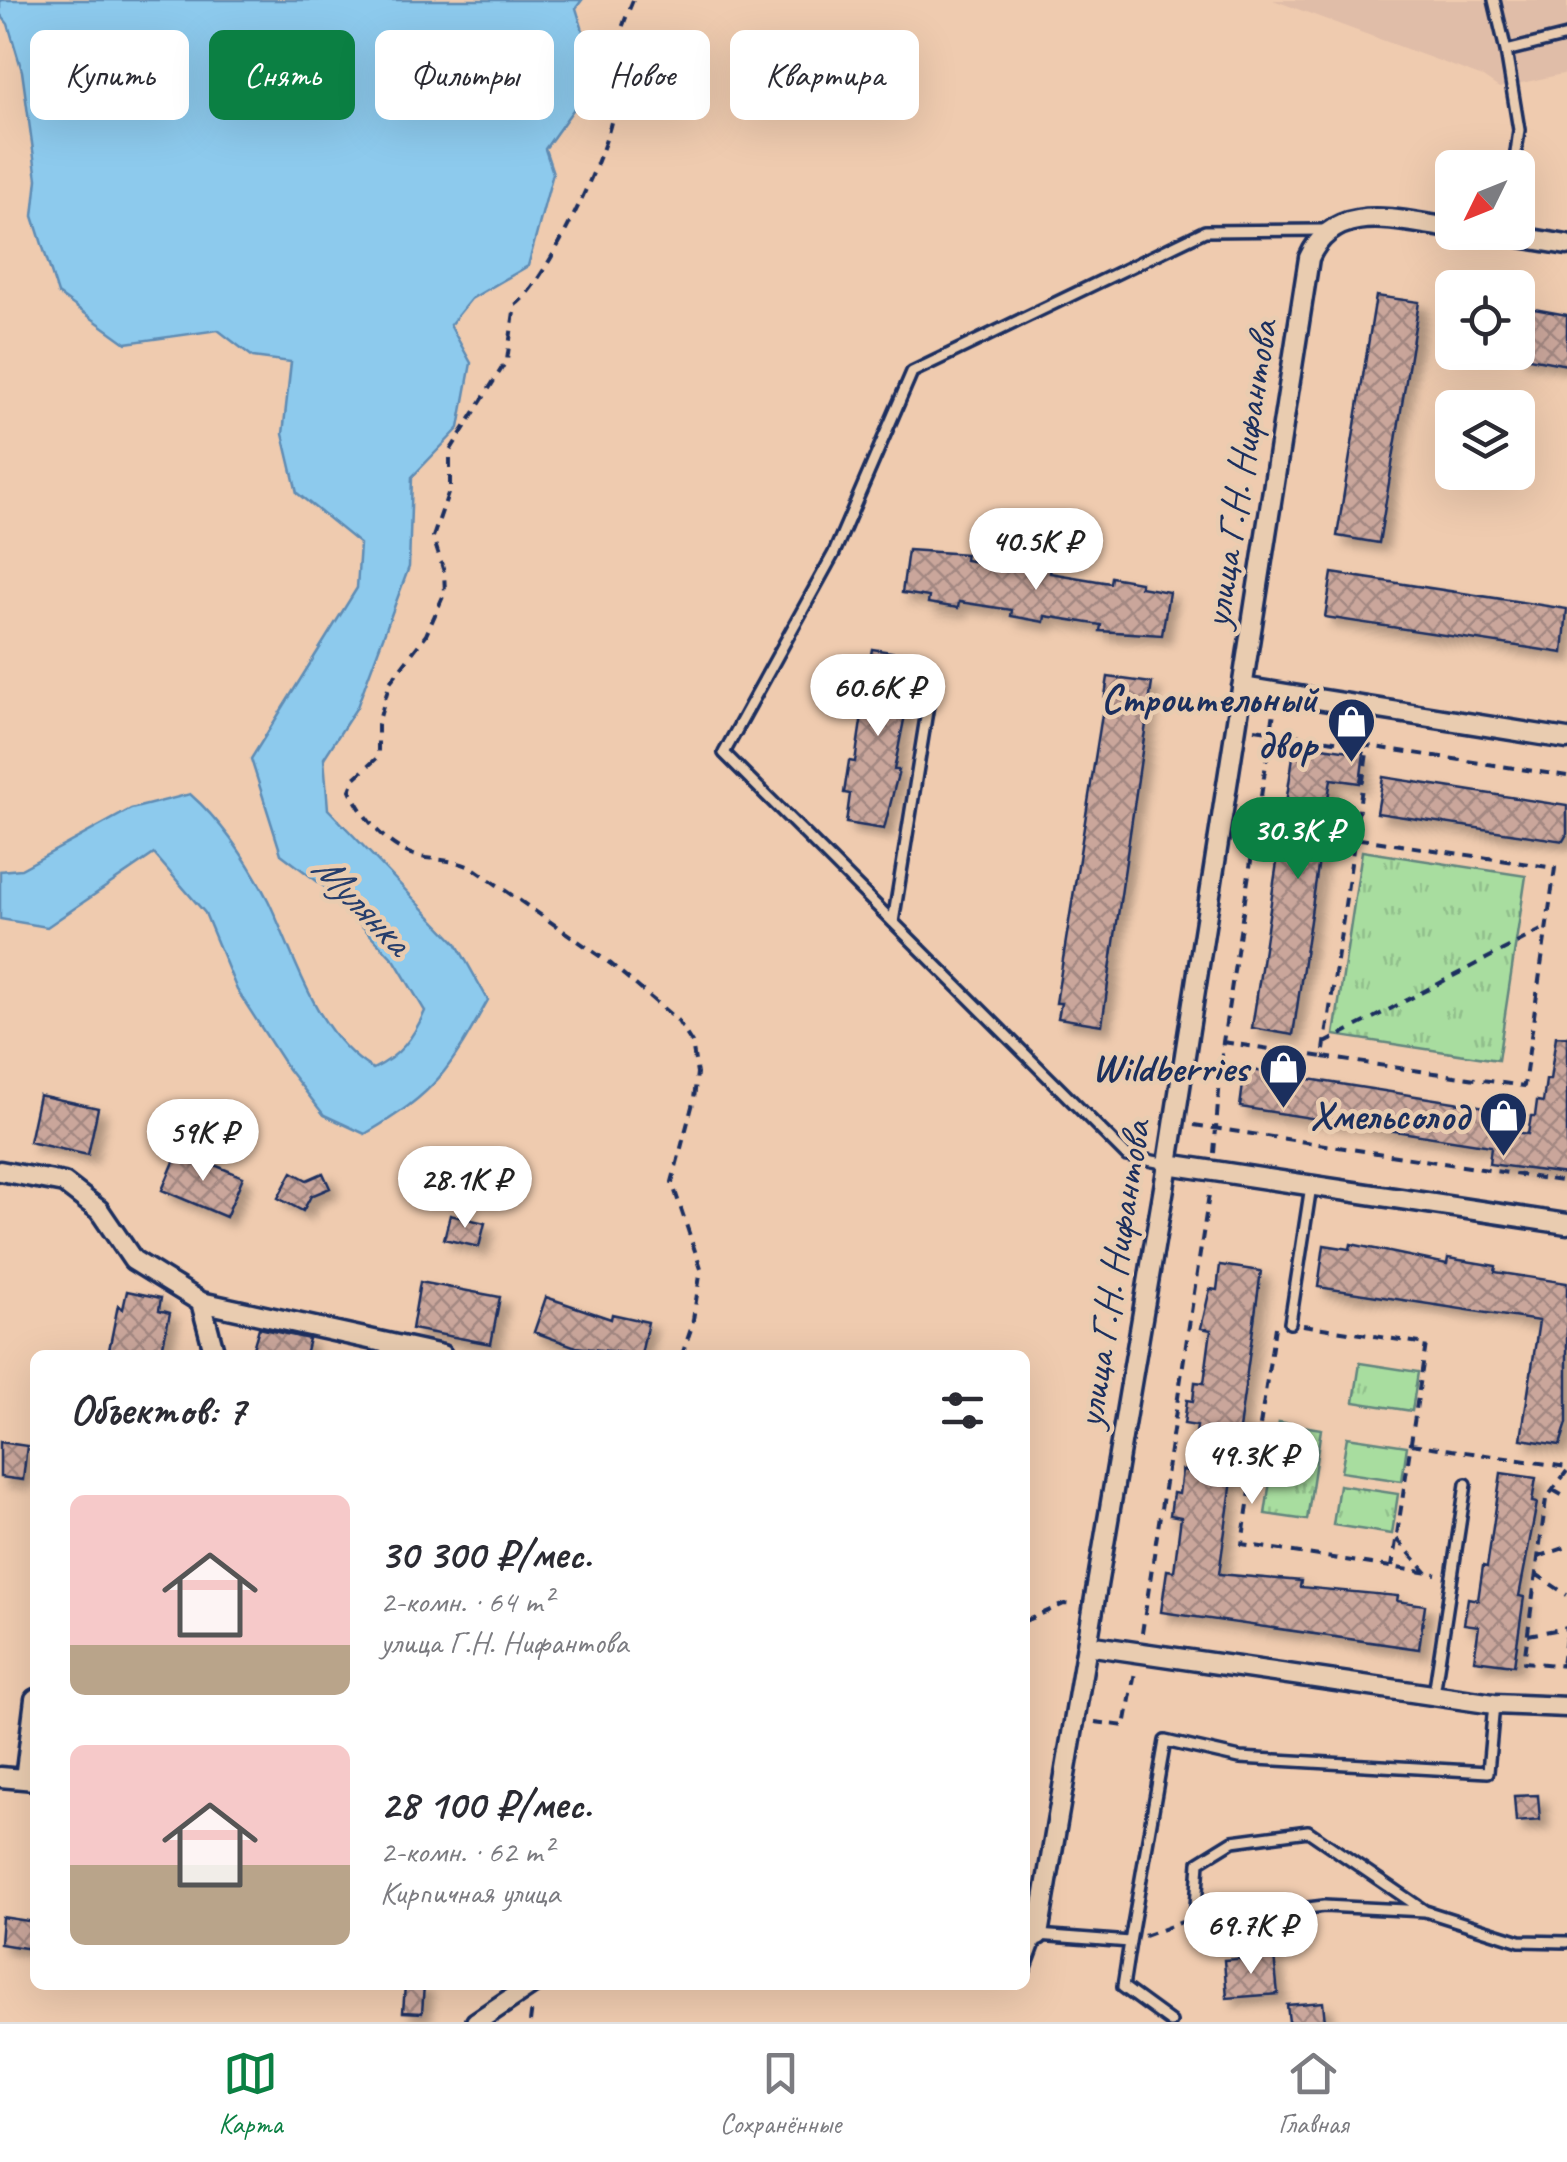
<!DOCTYPE html>
<html lang="ru">
<meta charset="utf-8">
<style>
:root{--surface:#fff;--page:#f7f7f7;--text:#2b2b33;--muted:#7c7c81;--line:#e1e1e2;--accent:#0b8043}
body{margin:0;font-family:Caveat,sans-serif;background:var(--page);color:var(--text);height:100vh;display:flex;flex-direction:column;font-size:38px;white-space:nowrap}
*{box-sizing:border-box;margin:0}
p{font-size:32px;color:var(--muted)}
.icon{flex:none;width:55px;height:55px;fill:none;stroke:currentColor;stroke-width:2;stroke-linecap:round;stroke-linejoin:round}
.map{position:relative;flex:1;overflow:hidden}
.sheet{position:absolute;left:30px;top:1350px;width:1000px;height:640px;display:flex;flex-direction:column;background:var(--surface);border-radius:15px;box-shadow:0 10px 40px #0002}
.sheet>*{flex:none}
.top-card{position:absolute;left:30px;top:30px;width:1000px;height:90px;display:flex;gap:20px}
.needle{width:65px;rotate:227deg}
.fabs{position:absolute;left:1435px;top:150px;display:grid;gap:20px}
.fabs a{display:grid;place-items:center;width:100px;height:100px;border-radius:15px;background:var(--surface);box-shadow:0 10px 40px #0002;font-size:50px}
.price{position:absolute;translate:-50% -85px;padding:0 22px;border-radius:35px;background:#fff;color:#222;font-size:32px;line-height:65px;filter:drop-shadow(0 2px 5px #0008)}
.price::after{content:'';position:absolute;left:50%;top:60px;width:30px;height:22px;margin-left:-15px;background:inherit;clip-path:polygon(0 0,100% 0,50% 100%)}
.price.on{background:var(--accent);color:#fff}
ul{padding:0;list-style:none}
li{display:flex;align-items:center;gap:30px;height:250px;padding:0 40px}
li span{display:grid;place-items:center;flex:none;width:280px;height:200px;border-radius:15px;color:#555}
li>.icon{margin-inline-start:auto}
span .icon{width:120px;height:120px;fill:#fffc;stroke-width:1}
li b{font-size:42px}
h2{display:flex;justify-content:space-between;align-items:center;height:120px;padding:0 40px;font-size:42px}
.tag{padding:0 35px;border-radius:15px;background:var(--surface);box-shadow:0 10px 40px #0002;font-size:35px;line-height:90px}
.tag.on{background:var(--accent);color:#fff}
.tab-bar{display:flex;justify-content:space-around;align-items:center;height:140px;border-top:2px solid var(--line);background:var(--surface);font-size:28px;color:var(--muted)}
.tab-bar a{display:grid;justify-items:center;gap:5px}
.tab-bar .on{color:var(--accent)}
.map>svg:first-child{display:block}
</style>
<div class="map">
<svg width="1567" height="2022" viewBox="0 0 1567 2022">
<defs>
<pattern id="park-tufts" width="24" height="20" patternUnits="userSpaceOnUse" patternTransform="scale(2.5)"><rect width="24" height="20" fill="#a8dd9f"/><path d="M3 7l-1-3M5 7V3M7 7l1-3M15 17l-1-3M17 17v-4M19 17l1-3" fill="none" stroke="#90be8b"/></pattern>
<pattern id="building-cross-hatch" width="8" height="8" patternUnits="userSpaceOnUse" patternTransform="scale(2.5)"><rect width="8" height="8" fill="#caa69b"/><path d="M0 0l8 8M0 8l8-8" fill="none" stroke="#a38882"/></pattern>
<filter id="shadow"><feDropShadow dx="8" dy="8" stdDeviation="5" flood-color="#0004"/></filter>
</defs>
<rect width="100%" height="100%" fill="#efcbaf"/>
<filter id="ink" filterUnits="userSpaceOnUse"><feTurbulence type="fractalNoise" baseFrequency=".01" numOctaves="2"/><feDisplacementMap in="SourceGraphic" scale="20" xChannelSelector="R" yChannelSelector="G"/><feConvolveMatrix kernelMatrix="1 2 1 2 8 2 1 2 1" color-interpolation-filters="sRGB"/></filter>
<g filter="url(#ink)">
<path fill="#e0bda8" d="M1273,0h294v73l-68,15 -16,-11z"/>
<path fill="url(#park-tufts)" stroke="#62867e" stroke-width="2.5" d="M1362,851l164,25 -28,184 -164,-25z
M1360,1363l58,9 -6,39 -58,-9z
M1279,1422l42,7 -14,91 -42,-6z
M1339,1485l59,9 -6,40 -59,-9z"/>
<path fill="#a8dd9f" stroke="#62867e" stroke-width="2.5" d="M1347,1437l60,9 -5,35 -61,-9z"/>
<path fill="#8dcaed" stroke="#5f8cb4" stroke-width="2.5" d="M0,0h582l-6,8 18,58 -11,30 -38,53 8,24 -25,93 -57,33 -21,26 21,38 -12,65 -47,49 -3,90 -52,140 -33,51 4,51 128,134 32,57c-40,72 -51,92 -123,134l-41,-19 -36,-46 -51,-79 -32,-77 -51,-59 -107,73 -47,-8v-48l21,-2 110,-60 59,-15c33,29 58,67 78,106 28,58 47,135 105,169 27,-13 40,-31 52,-58l-30,-50 -69,-73 -45,-34 -30,-95 106,-171 3,-44 -63,-51 -14,-59 8,-72 -38,-5 -35,-27 -92,13 -68,-49 -25,-78 4,-37 -15,-108 -14,-47 -8,-10z"/>
<path fill="url(#building-cross-hatch)" stroke="#1b2f5e" stroke-width="2.5" filter="url(#shadow)" d="M1376,296l43,6 -40,241 -42,-7z
M1518,306l49,9v50l-49,-9z
M908,550l58,4 -1,6 57,9 1,-5 28,4 -1,5 60,10 1,-6 29,5v5l29,5 -7,43 -62,-4 1,-6 -56,-9 -1,6 -33,-6 1,-6 -53,-8 -1,6 -30,-5 1,-6 -27,-4z
M1332,573l235,36 -4,44 -238,-36z
M872,649l38,6 -5,29 6,1 -17,85h5l-15,59 -38,-6 4,-29 -6,-1 5,-32 6,1 8,-54 -6,-1 5,-31 5,1z
M1108,677l44,6 -50,342 -44,-7 3,-15h-5z
M1308,745l56,8 -4,30 -29,-4 -38,256 -41,-7 42,-278 13,2z
M1383,777l184,29v28l-4,7 -186,-28z
M1556,1036l11,1v137l-78,-10 2,-18 -251,-39 5,-38 247,39 -3,20 39,6 3,-18h4l2,-15 6,1 3,-22h4z
M39,1095l59,13 -10,47 -59,-13z
M179,1150l64,27 -17,40 -64,-27z
M292,1172l15,8 16,-7 7,15 -19,8 -8,15 -25,-13z
M450,1215l35,8 -6,24 -35,-8z
M1351,1244l96,20 1,-6 48,8 -1,6 72,11v140l-7,22 -39,-6 18,-118 -221,-34 6,-42 26,4z
M1220,1265l41,6 -42,303 82,7 -1,6 98,9 -1,5 28,4 -6,44 -258,-37 6,-42 7,1 7,-54 -11,-2 3,-22 6,1 3,-24 9,2 6,-46 -13,-2 3,-24 6,1 2,-19 9,1 7,-53 -10,-2 9,-39 7,1z
M420,1282l80,15 -9,47 -79,-15z
M127,1291l34,7 -2,12 11,3 -9,42h-53l10,-50 5,4z
M546,1297l65,22 1,-5 36,8 -7,33 -65,-8 -42,-15z
M259,1328l50,11 -4,16h-54z
M0,1442l27,4 -4,34 -23,-3z
M1501,1473l35,5 -4,24 5,1 -18,93 5,1 -10,68 -40,-5 5,-34 -15,-2 4,-26 10,2 5,-34 4,1z
M1538,1795l2,25 -24,2 -2,-26z
M2,1917l33,5 -3,27 -32,-5z
M1274,1956l4,38 -51,4 -3,-38z
M405,1985h19l-2,28 -19,-1z
M1323,2002l2,20h-36l-2,-17z"/>
<g fill="none" stroke-linecap="round" stroke-linejoin="round">
<defs>
<path id="lane" d="M1494,0l12,51 61,-15
M1506,51l13,79 -5,38
M893,922l39,-242
M1168,1164l-41,-8 -403,-403 110,-200 78,-181 293,-141 120,-1
M1290,1323l21,-137
M1434,1694l32,-210
M1425,1911l-101,-5 -129,16 4,-60 34,-21 75,-10 117,80 95,30 47,1
M1130,1942l35,-201 75,17 248,14 6,-68
M1025,1970l13,-35 92,7 -7,45 48,35"/>
<path id="street" d="M1452,228c-52,-6 -117,-29 -143,30l-141,906 -81,481 407,59 73,3
M1490,232l77,13
M1242,687l325,52
M1168,1164l399,60
M0,1171l64,12 35,27 34,50 68,42 241,53
M201,1302l14,53
M0,1777l35,3
M25,1779l10,-80
M1038,1935l49,-290
M476,2022l55,-37"/>
</defs>
<use href="#lane" stroke="#1b2f5e" stroke-width="16"/>
<use href="#street" stroke="#1b2f5e" stroke-width="25"/>
<path stroke="#1b2f5e" stroke-width="4" stroke-dasharray="10 8" stroke-linecap="butt" d="M633,0c-10,24 -18,45 -21,71 -2,15 3,30 0,46 -6,38 -67,168 -97,188l-8,55 -57,91v37l-17,49 11,35 1,20 -19,43 -36,47 -12,42v33l-23,21 -5,12c14,30 41,63 76,68 18,2 30,3 47,10l138,96 66,56 15,23 5,30 -3,26 -22,83 29,87 -9,57 -10,29
M1255,729l312,47
M1223,1042l100,15 45,-311
M1325,1043l222,-116
M1323,1057l201,29 31,-218 -201,-30
M1194,1125l373,57
M1214,1153l9,-111 51,-330
M1303,1325l123,19 -34,223
M1275,1327l-33,217 194,30
M1411,1444l156,23
M1567,1471l-21,28 -22,163 43,4
M1553,1490l14,8
M1397,1539l30,34
M1538,1557l29,-10
M1536,1574l31,21
M1025,1621l39,-17 10,1
M1142,1633l68,-445
M1528,1635l39,-7
M1562,1665l5,-33
M1095,1722l30,4 10,-54
M1144,1936l38,-14
M530,2022l2,-15"/>
<use href="#lane" stroke="#e9ccb0" stroke-width="9"/>
<use href="#street" stroke="#e9ccb0" stroke-width="18"/>
</g>
</g>
<defs>
<symbol id="shop-pin" viewBox="-11 -11 22 30"><path d="M0 17L-7.5 6A9.5 9.5 0 1 1 7.5 6Z" fill="#1b2f5e" stroke="#e9ccb0"/><path d="M-5-2.5h2.3a2.7 3.5 0 0 1 5.4 0H5L5.5 6h-11ZM-1.5-2.5h3a1.5 2.3 0 0 0-3 0Z" fill="#fff"/></symbol>
</defs>
<g fill-rule="evenodd">
<use href="#shop-pin" x="1324" y="694" width="55" height="75"/>
<use href="#shop-pin" x="1256" y="1040" width="55" height="75"/>
<use href="#shop-pin" x="1476" y="1088" width="55" height="75"/>
</g>
<g text-anchor="middle" dominant-baseline="central" stroke-width="9" stroke-linejoin="round" paint-order="stroke">
<g font-size="40" fill="#1b2f5e" stroke="#e9ccb0">
<text transform="translate(1240 474) rotate(-81)">улица Г.Н. Нифантова</text>
<text transform="translate(1113 1274) rotate(-81)">улица Г.Н. Нифантова</text>
</g>
<g font-size="40" font-weight="bold" fill="#1b2f5e" stroke="#e9ccb0" text-anchor="end">
<text x="1317" y="699">Строительный<tspan x="1317" dy="46">двор</tspan></text>
<text x="1248" y="1068">Wildberries</text>
<text x="1469" y="1116">Хмельсолод</text>
</g>
<g font-size="42" font-style="italic" fill="#263e6c" stroke="#e9ccb0">
<text transform="translate(362 904) rotate(46)">Мулянка</text>
</g>
</g>
</svg>
<div class="fabs">
<a><svg class="needle" viewBox="-14 -14 28 28"><path d="M0-13l5 13h-10z" fill="#e53935"/><path d="M0 13l5-13h-10z" fill="#7c7c81"/></svg></a>
<a><svg class="icon" aria-label="locate" viewBox="0 0 24 24"><circle cx="12" cy="12" r="6"/><path d="M12 2v4M12 18v4M2 12h4M18 12h4"/></svg></a>
<a><svg class="icon" aria-label="layers" viewBox="0 0 24 24"><path d="M12 4l9 5-9 5-9-5zM3 14l9 5 9-5"/></svg></a>
</div>
<b class="price" style="left:1036px;top:593px">40.5K ₽</b>
<b class="price" style="left:878px;top:739px">60.6K ₽</b>
<b class="price on" style="left:1298px;top:882px">30.3K ₽</b>
<b class="price" style="left:203px;top:1184px">59K ₽</b>
<b class="price" style="left:465px;top:1231px">28.1K ₽</b>
<b class="price" style="left:1252px;top:1507px">49.3K ₽</b>
<b class="price" style="left:1251px;top:1977px">69.7K ₽</b>
<div class="top-card">
<a class="tag">Купить</a>
<a class="tag on">Снять</a>
<a class="tag">Фильтры</a>
<a class="tag">Новое</a>
<a class="tag">Квартира</a>
</div>
<section class="sheet">
<h2>Объектов: 7<svg class="icon" aria-label="filters" viewBox="0 0 24 24"><path d="M4 7h16M4 17h16"/><circle cx="9" cy="7" r="2"/><circle cx="15" cy="17" r="2"/></svg></h2>
<ul>
<li><span style="background:linear-gradient(#f6c9c9 75%,#b9a48a 0)"><svg class="icon" aria-label="home" viewBox="0 0 24 24"><path d="M3 11l9-7 9 7M6 9v11h12V9"/></svg></span><div><b>30 300 ₽/мес.</b><p>2-комн. · 64 m²</p><p>улица Г.Н. Нифантова</p></div></li>
<li><span style="background:linear-gradient(#f6c9c9 60%,#b9a48a 0)"><svg class="icon" aria-label="home" viewBox="0 0 24 24"><path d="M3 11l9-7 9 7M6 9v11h12V9"/></svg></span><div><b>28 100 ₽/мес.</b><p>2-комн. · 62 m²</p><p>Кирпичная улица</p></div></li>
</ul>
</section>
</div>
<nav class="tab-bar">
<a class="on"><svg class="icon" aria-label="map" viewBox="0 0 24 24"><path d="M3 6l6-2 6 2 6-2v14l-6 2-6-2-6 2zM9 4v14M15 6v14"/></svg>Карта</a>
<a><svg class="icon" aria-label="saved" viewBox="0 0 24 24"><path d="M7 4h10v16l-5-4-5 4z"/></svg>Сохранённые</a>
<a><svg class="icon" aria-label="home" viewBox="0 0 24 24"><path d="M3 11l9-7 9 7M6 9v11h12V9"/></svg>Главная</a>
</nav>
